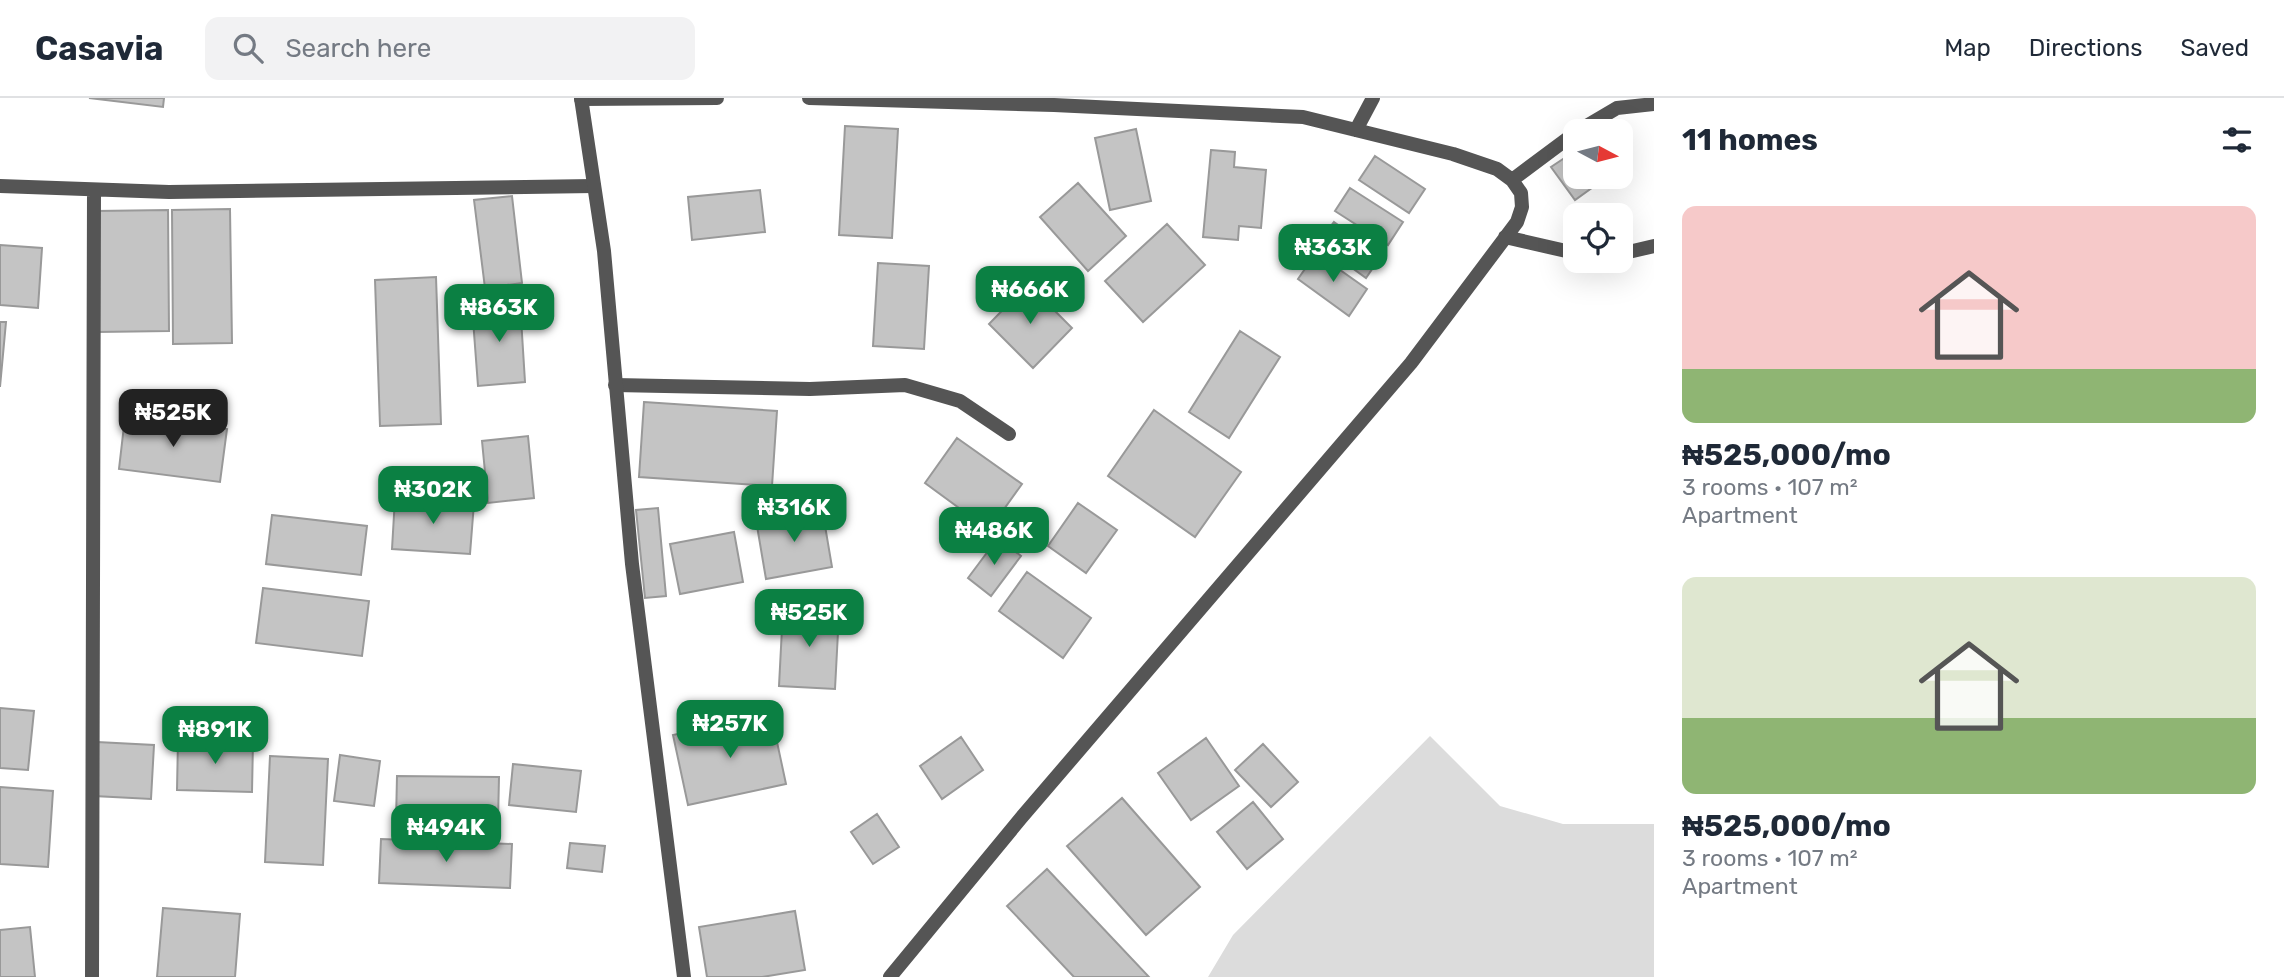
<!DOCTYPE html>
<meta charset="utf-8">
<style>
:root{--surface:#fff;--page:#f2f2f3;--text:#1f2937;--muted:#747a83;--line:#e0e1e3;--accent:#0b8043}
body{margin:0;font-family:Rubik,sans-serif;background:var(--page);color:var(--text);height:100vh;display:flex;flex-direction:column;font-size:26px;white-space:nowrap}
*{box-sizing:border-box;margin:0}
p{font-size:23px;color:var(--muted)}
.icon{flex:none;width:38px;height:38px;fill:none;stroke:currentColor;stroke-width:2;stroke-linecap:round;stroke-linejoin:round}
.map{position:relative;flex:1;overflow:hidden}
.sheet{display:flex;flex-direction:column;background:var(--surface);width:630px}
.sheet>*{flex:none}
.needle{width:46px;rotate:97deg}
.fabs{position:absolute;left:1563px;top:21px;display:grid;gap:14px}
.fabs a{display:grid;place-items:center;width:70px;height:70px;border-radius:14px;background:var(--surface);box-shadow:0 7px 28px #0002;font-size:35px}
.price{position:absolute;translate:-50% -60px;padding:0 16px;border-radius:14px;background:var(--accent);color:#fff;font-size:23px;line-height:46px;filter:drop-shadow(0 2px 4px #0008)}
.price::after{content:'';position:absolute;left:50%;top:42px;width:21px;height:16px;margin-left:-10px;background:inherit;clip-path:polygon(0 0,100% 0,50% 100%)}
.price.active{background:#222;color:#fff}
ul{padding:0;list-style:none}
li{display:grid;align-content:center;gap:14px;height:371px;padding:0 28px}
li span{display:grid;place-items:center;height:217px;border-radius:14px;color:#555}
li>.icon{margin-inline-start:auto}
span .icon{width:126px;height:126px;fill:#fffc;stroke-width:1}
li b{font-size:30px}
h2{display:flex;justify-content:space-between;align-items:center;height:84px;padding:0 28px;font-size:30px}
header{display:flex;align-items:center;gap:42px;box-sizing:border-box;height:98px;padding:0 35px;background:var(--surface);border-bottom:2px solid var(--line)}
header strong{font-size:33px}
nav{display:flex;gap:38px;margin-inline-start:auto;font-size:24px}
.search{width:490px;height:63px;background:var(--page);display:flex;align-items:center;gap:18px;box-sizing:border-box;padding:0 24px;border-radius:14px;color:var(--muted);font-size:26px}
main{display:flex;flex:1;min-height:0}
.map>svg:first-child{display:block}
</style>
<header>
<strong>Casavia</strong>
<div class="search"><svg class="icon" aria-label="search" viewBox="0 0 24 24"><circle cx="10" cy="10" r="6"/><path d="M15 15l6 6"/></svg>Search here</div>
<nav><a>Map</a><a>Directions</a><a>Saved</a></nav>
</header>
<main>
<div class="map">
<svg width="1654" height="879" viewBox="0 0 1654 879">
<rect width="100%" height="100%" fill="#fff"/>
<path fill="#dcdcdc" d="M1430,638l70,70 63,18h91v153h-446l25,-42z"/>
<path fill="#c4c4c4" stroke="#999" stroke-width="2" d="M89,0h75l-1,9z
M845,28l53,3 -6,109 -53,-3z
M1136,31l15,72 -41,9 -15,-72z
M1211,52l24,2 -1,15 32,3 -5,58 -22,-2 -1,14 -35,-3z
M1575,53v26h32l-32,23 -24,-33z
M1375,58l50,33 -16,24 -50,-33z
M1078,85l48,53 -38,35 -48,-54z
M1350,90l53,34 -15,23 -53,-34z
M760,92l5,42 -73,8 -4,-43z
M512,98l10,87 -37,5 -11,-88z
M230,111l2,134 -59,1 -1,-134z
M168,112l1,121 -71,1 -2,-121z
M1334,124l47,34 -15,22 -48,-35z
M1167,126l38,41 -62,57 -38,-41z
M0,147l42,3 -4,60 -38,-3z
M1316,155l51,36 -18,27 -51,-37z
M878,165l51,3 -5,83 -51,-3z
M436,179l5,147 -61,2 -5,-146z
M1028,186l44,44 -39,40 -44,-44z
M520,204l5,80 -47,4 -6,-80z
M0,224h6l-6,65z
M1240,233l40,26 -51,81 -40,-26z
M644,304l133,9 -5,75 -133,-9z
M1154,312l87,62 -46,65 -87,-61z
M125,319l102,12 -7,53 -101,-13z
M528,338l6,62 -46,5 -6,-62z
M957,340l65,46 -33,46 -64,-47z
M395,400l79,5 -4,51 -78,-5z
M1078,405l39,27 -31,43 -38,-27z
M658,410l8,88 -21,2 -9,-88z
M822,410l10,59 -66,12 -10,-59z
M272,417l95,11 -6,49 -95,-11z
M734,434l9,50 -63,12 -10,-50z
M998,440l23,18 -30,40 -23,-18z
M1027,474l64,46 -28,40 -64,-47z
M263,490l106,13 -7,55 -106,-13z
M783,511l56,4 -4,76 -56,-3z
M0,610l34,3 -6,59 -28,-2z
M771,616l15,70 -98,21 -15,-70z
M961,639l22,33 -41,29 -22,-33z
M1206,640l33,48 -48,34 -33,-47z
M178,641l75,2 -1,51 -75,-2z
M97,644l57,3 -3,54 -57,-3z
M1263,646l35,38 -27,25 -36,-37z
M340,657l40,6 -6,45 -40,-5z
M270,658l58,3 -5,106 -58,-3z
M513,666l68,7 -5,41 -67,-7z
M397,678l102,1 -1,45 -102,-1z
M0,689l53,4 -5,76 -48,-3z
M1122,700l78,89 -54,48 -79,-89z
M1253,704l30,37 -36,30 -30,-37z
M877,716l22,33 -26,17 -22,-32z
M381,741l131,5 -2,44 -131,-5z
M570,745l35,3 -3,26 -35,-4z
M1047,771l102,108h-75l-67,-71z
M163,810l77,6 -5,63h-78z
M795,813l10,59 -43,7h-55l-8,-50z
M30,829l5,50h-35v-47z"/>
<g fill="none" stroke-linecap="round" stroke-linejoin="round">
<path stroke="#555" stroke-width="14" d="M809,0l245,7 249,12 150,37 44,15 15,11 9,13 1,14 -5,15 -106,141 -390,455 -131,159
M581,1l136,-1
M1356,32l17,-32
M1578,33l39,-23 37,-4
M1512,82l63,-47
M0,88l169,6 425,-6
M1505,139l70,16
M1620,156l34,-8
M615,287l195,4 95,-4 55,16 49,33
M92,879l2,-786"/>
<path stroke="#555" stroke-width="14" d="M581,0l23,153 28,313 52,413"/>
</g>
</svg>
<div class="fabs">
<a><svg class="needle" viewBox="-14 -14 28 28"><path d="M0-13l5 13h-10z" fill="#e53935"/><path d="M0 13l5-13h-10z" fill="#747a83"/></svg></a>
<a><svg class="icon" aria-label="locate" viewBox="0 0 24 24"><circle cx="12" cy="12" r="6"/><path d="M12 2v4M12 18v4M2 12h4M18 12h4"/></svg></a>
</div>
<b class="price" style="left:1333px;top:186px">₦363K</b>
<b class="price" style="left:1030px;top:228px">₦666K</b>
<b class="price" style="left:499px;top:246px">₦863K</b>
<b class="price active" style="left:173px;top:351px">₦525K</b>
<b class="price" style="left:433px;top:428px">₦302K</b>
<b class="price" style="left:794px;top:446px">₦316K</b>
<b class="price" style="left:994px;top:469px">₦486K</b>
<b class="price" style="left:809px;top:551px">₦525K</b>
<b class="price" style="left:730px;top:662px">₦257K</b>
<b class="price" style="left:215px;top:668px">₦891K</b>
<b class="price" style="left:446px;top:766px">₦494K</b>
</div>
<section class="sheet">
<h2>11 homes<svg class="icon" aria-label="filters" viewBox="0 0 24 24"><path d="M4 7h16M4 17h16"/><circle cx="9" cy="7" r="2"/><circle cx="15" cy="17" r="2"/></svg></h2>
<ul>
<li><span style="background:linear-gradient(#f6c9c9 75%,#8fb573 0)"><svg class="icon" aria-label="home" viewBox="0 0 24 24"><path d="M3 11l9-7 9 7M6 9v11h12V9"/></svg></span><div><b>₦525,000/mo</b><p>3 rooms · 107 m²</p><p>Apartment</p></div></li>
<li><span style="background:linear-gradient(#dfe7d0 65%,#8fb573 0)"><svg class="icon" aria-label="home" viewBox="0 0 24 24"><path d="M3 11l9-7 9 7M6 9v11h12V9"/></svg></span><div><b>₦525,000/mo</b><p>3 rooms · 107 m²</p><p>Apartment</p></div></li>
</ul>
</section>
</main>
